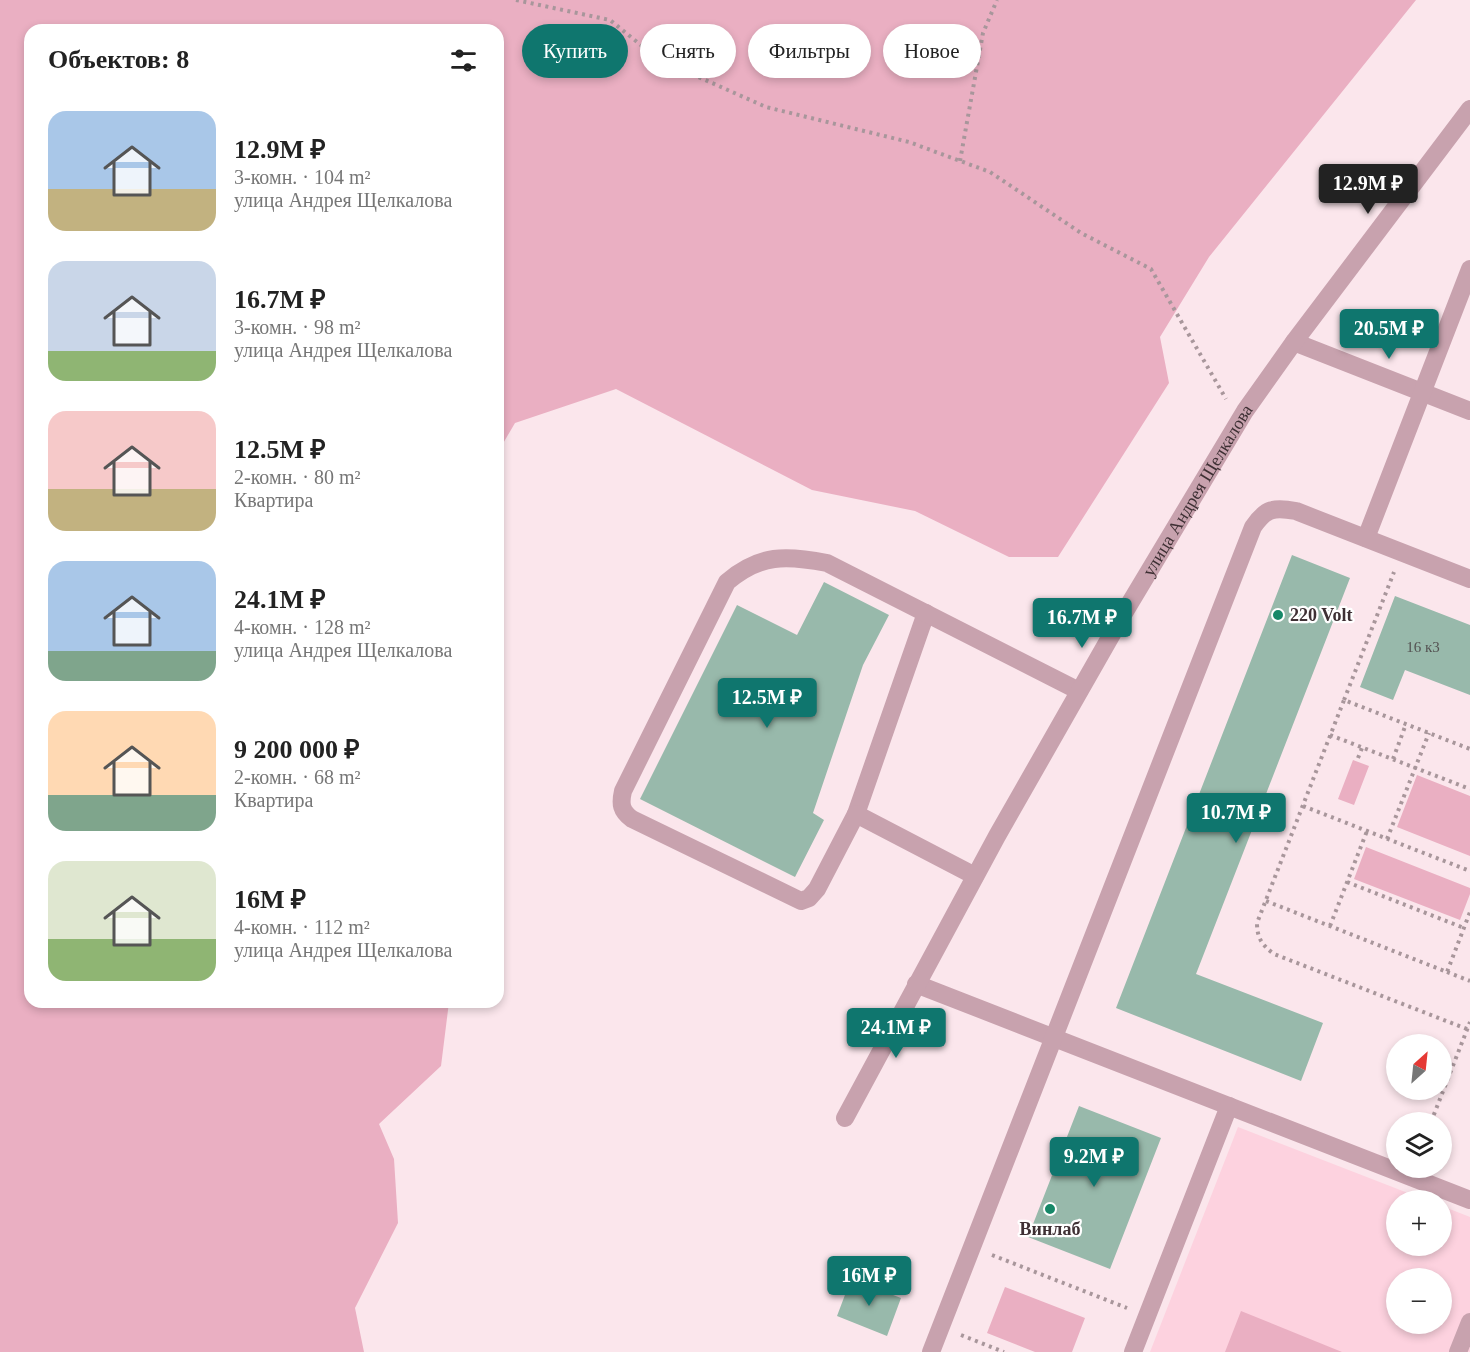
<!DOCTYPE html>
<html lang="ru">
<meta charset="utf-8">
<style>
:root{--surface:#fff;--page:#f2f2f2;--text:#222;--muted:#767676;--accent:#0f766e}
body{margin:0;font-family:Georgia,serif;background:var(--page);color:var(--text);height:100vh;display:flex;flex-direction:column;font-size:22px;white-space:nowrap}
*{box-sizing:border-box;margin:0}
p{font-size:20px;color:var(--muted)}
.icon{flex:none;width:33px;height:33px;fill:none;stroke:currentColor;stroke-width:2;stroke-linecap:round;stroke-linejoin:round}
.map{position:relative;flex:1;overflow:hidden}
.panel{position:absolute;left:24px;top:24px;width:480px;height:984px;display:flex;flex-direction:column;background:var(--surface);border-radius:18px;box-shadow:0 3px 9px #0003}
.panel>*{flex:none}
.guide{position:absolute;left:522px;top:24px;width:570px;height:54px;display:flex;gap:12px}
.needle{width:39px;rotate:27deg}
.fabs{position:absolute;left:1386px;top:1034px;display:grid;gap:12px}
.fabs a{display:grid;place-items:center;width:66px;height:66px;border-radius:50%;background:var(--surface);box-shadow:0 3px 9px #0003;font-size:30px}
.price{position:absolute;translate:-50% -51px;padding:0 14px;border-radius:6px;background:var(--accent);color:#fff;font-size:20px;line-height:39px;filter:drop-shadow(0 2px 3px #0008)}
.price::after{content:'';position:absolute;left:50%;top:36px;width:18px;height:14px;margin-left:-9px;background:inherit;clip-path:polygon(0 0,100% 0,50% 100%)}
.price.active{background:#222;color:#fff}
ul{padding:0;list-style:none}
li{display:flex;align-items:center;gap:18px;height:150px;padding:0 24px}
li span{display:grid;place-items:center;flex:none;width:168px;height:120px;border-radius:18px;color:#555}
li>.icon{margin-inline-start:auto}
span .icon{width:72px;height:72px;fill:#fffc;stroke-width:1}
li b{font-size:26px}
h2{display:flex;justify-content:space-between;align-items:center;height:72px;padding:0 24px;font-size:26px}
.tag{padding:0 21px;border-radius:27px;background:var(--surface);box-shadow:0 3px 9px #0003;font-size:21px;line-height:54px}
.tag.active{background:var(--accent);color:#fff}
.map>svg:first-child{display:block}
</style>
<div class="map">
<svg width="1470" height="1352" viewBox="0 0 1470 1352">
<rect width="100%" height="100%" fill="#fbe6ec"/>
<path fill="#fdd2df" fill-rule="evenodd" d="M1238,1127l188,73h-30v45h46v-39l28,11v135h-320zM1396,1278h46v45h-46z"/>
<path fill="#eaafc2" d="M0,0h1416l-207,257 -49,80 9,46 -111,174h-49l-94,-46 -103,-21 -196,-101 -101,34 -17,29v-422h-468v972h419l-8,64 -62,58 15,35 4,64 -43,85 9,44h-364z
M1353,760l16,6 -15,39 -16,-6z
M1417,775l53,21v60l-73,-29z
M1366,847l104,41v6l-10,26 -106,-41z
M1005,1287l80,31 -13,34h-37l-48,-19z
M1241,1311l101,41h-117z"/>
<path fill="#98b9ab" d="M1292,555l58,23 -154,396 127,49 -22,58 -185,-73z
M824,582l65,33 -26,50 -50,148 11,7 -29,57 -155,-78 97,-194 60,30z
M1395,596l75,29v70l-65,-25 -12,30 -33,-13z
M1079,1106l82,32 -51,131 -82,-32z
M851,1279l50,19 -14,38 -50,-20z"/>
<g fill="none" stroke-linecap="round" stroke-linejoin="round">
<path stroke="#a8969b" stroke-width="4" stroke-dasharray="3 4.5" stroke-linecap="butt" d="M516,0l94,20 48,39 108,48 143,35 81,30 91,61 70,36 75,130
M960,161l23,-128 14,-33
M1344,700l50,-128
M1330,735l140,54
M1358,758l4,-10
M1393,759l13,-35
M1303,806l167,65
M1387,839l42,-106
M1347,882l117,46
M1266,901l181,71 23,-60
M1330,926l37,-95
M1447,972l23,9
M1467,1029l-193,-75c-12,-9 -17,-16 -17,-31l87,-223 126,49
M1431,1122l39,-100
M992,1255l135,53
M961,1335l43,17"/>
<g stroke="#c8a2ae" stroke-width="18">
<path d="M1294,342l176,69"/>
<path d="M1366,538l104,-269"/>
<path d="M856,814l70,-201"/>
<path d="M975,876l-119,-62 -39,75 -8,9 -8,3 -169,-82c-11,-8 -12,-15 -9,-28l104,-209c33,-28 59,-27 100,-19l252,128"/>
<path d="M916,984l554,216"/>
<path id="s1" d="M845,1118l152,-282 127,-223 121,-202 49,-69 176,-233"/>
<path d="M931,1352l322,-825c13,-19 21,-20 43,-16l174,68"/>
<path d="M1133,1352l96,-246"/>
<path d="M1458,1352l12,-30"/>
</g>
</g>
<g fill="#168868" stroke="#fff" stroke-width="2">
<circle cx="1278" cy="615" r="6"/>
<circle cx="1050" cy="1209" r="6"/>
</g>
<g text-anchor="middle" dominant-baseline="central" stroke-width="4.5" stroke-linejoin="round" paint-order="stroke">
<g font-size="15" fill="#545252">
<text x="1423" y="647">16 к3</text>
</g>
<g font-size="18" fill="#3e3034" stroke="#fff">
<text stroke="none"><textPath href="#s1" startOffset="720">улица Андрея Щелкалова</textPath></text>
</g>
<g font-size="18" font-weight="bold" fill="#3e3034" stroke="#fff" text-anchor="start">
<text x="1290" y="615">220 Volt</text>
<text x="1050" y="1229" text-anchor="middle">Винлаб</text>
</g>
</g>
</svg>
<div class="fabs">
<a><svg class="needle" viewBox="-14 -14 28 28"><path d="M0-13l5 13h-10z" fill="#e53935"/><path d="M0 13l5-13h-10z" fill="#767676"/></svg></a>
<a><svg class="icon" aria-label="layers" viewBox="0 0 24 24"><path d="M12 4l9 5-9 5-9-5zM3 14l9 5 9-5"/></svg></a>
<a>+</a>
<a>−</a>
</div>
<b class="price active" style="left:1368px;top:215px">12.9M ₽</b>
<b class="price" style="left:1389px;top:360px">20.5M ₽</b>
<b class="price" style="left:1082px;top:649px">16.7M ₽</b>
<b class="price" style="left:767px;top:729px">12.5M ₽</b>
<b class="price" style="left:1236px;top:844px">10.7M ₽</b>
<b class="price" style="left:896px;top:1059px">24.1M ₽</b>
<b class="price" style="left:1094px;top:1188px">9.2M ₽</b>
<b class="price" style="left:869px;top:1307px">16M ₽</b>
<div class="guide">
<a class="tag active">Купить</a>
<a class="tag">Снять</a>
<a class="tag">Фильтры</a>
<a class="tag">Новое</a>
</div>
<section class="panel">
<h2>Объектов: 8<svg class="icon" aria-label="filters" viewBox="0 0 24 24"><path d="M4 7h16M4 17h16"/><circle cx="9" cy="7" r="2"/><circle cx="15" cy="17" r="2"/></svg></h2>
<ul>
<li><span style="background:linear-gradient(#a9c7e8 65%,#c2b280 0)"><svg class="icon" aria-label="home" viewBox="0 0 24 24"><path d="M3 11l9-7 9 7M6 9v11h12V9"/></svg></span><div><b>12.9M ₽</b><p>3-комн. · 104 m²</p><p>улица Андрея Щелкалова</p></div></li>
<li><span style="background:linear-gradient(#c9d6e8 75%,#8fb573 0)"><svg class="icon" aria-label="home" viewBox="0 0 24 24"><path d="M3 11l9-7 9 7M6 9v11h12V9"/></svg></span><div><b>16.7M ₽</b><p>3-комн. · 98 m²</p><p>улица Андрея Щелкалова</p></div></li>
<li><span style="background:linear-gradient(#f6c9c9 65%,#c2b280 0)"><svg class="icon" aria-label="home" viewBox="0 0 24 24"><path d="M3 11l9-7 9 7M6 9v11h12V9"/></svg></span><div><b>12.5M ₽</b><p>2-комн. · 80 m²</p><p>Квартира</p></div></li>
<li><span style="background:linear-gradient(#a9c7e8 75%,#7fa58c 0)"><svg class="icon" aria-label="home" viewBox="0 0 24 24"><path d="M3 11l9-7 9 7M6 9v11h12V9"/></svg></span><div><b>24.1M ₽</b><p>4-комн. · 128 m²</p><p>улица Андрея Щелкалова</p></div></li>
<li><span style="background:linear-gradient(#ffd9b3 70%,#7fa58c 0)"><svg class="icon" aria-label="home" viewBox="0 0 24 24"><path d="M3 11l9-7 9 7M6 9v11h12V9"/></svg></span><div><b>9 200 000 ₽</b><p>2-комн. · 68 m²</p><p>Квартира</p></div></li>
<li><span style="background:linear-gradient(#dfe7d0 65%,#8fb573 0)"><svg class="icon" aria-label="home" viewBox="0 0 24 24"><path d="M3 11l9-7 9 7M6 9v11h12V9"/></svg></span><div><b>16M ₽</b><p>4-комн. · 112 m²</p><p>улица Андрея Щелкалова</p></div></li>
</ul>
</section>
</div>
